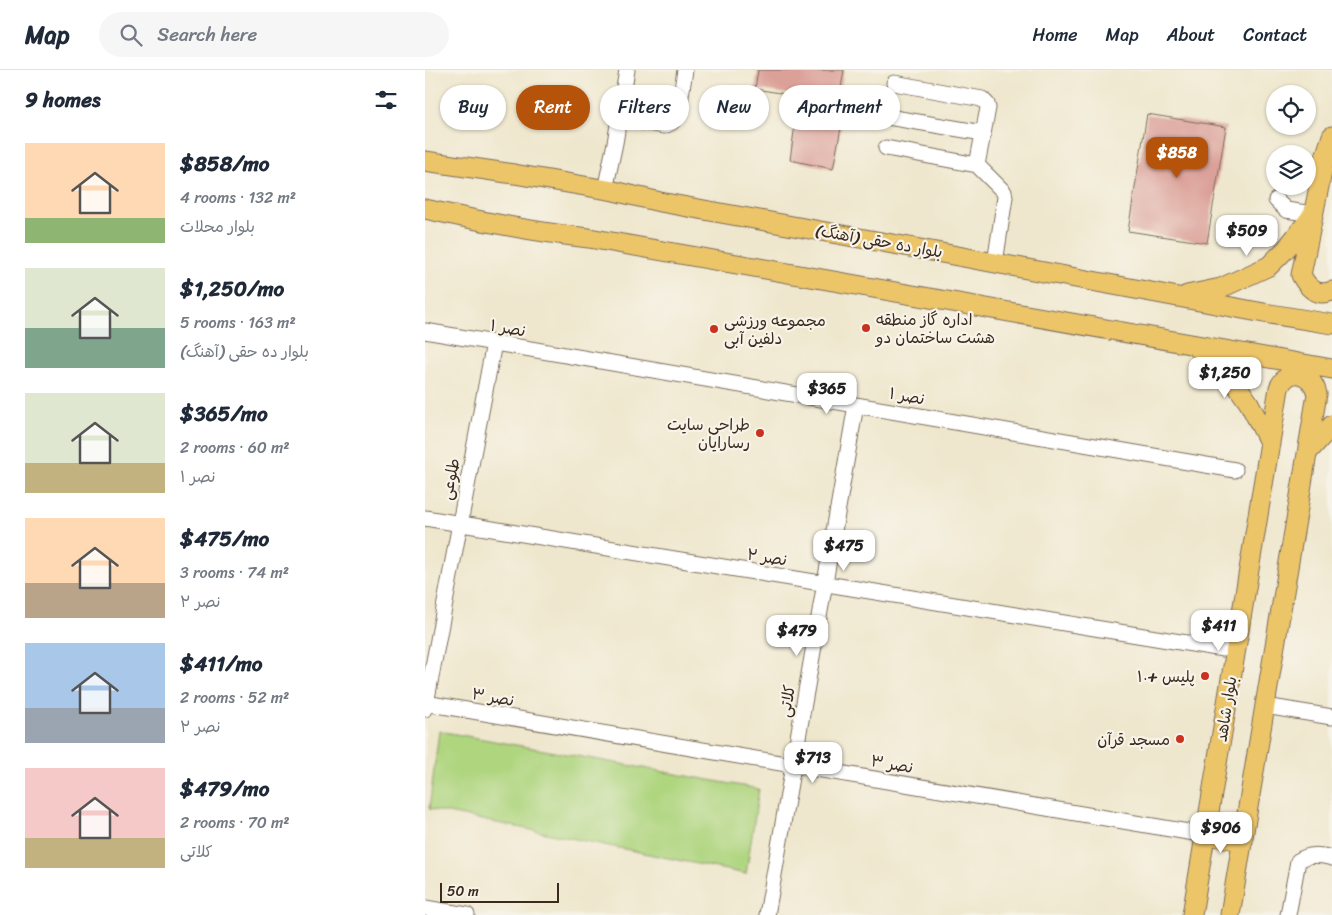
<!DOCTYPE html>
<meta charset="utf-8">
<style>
:root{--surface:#fff;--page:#f6f6f7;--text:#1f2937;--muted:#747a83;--line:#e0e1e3;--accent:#b45309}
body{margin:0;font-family:Sriracha,"Playpen Sans Arabic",sans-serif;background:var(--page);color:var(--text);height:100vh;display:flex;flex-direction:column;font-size:19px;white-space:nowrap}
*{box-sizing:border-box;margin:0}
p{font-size:16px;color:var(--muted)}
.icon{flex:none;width:28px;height:28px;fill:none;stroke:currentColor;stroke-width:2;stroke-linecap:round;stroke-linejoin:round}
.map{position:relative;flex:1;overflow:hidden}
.panel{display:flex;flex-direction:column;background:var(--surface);width:425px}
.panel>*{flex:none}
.banner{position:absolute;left:15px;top:15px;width:475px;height:45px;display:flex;gap:10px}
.tools{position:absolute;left:841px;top:15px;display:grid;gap:10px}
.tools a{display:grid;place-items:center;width:50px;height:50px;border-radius:50%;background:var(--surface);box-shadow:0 1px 4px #0004;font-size:25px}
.scale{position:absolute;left:15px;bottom:12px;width:119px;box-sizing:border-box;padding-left:5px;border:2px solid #3b2a1e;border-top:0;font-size:14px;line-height:18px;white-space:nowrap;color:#3b2a1e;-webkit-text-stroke:4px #f7f3e8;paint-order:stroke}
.price{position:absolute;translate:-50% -42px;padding:0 11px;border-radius:10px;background:#fff;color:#222;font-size:16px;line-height:32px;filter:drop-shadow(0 1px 2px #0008)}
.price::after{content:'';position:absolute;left:50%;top:30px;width:15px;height:11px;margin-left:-8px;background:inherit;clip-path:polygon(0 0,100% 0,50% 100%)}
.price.selected{background:var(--accent);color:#fff}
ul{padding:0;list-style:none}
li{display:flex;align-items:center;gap:15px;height:125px;padding:0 25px}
li span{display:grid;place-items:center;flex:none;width:140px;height:100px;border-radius:0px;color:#555}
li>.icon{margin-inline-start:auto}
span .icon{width:60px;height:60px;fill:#fffc;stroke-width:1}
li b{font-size:21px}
h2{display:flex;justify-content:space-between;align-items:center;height:60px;padding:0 25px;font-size:21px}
.tag{padding:0 18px;border-radius:22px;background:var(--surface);box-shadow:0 1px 4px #0004;font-size:18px;line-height:45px}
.tag.selected{background:var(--accent);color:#fff}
header{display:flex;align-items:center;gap:30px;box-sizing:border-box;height:70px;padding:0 25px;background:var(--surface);border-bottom:1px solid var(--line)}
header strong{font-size:24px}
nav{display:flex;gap:28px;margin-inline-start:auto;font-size:18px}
.search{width:350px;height:45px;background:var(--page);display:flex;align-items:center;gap:12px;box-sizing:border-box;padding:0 18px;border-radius:28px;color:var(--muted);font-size:19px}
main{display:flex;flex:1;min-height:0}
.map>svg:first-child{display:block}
</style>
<header>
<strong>Map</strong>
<div class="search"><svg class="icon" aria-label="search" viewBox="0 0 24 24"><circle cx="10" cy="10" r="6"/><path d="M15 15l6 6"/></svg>Search here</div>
<nav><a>Home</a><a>Map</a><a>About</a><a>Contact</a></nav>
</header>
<main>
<section class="panel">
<h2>9 homes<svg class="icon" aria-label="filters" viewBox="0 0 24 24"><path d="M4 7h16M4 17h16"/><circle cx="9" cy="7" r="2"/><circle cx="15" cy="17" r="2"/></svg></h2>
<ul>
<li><span style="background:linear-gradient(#ffd9b3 75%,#8fb573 0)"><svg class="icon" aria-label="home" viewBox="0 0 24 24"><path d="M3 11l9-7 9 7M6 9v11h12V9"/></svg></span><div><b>$858/mo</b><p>4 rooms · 132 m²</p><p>بلوار محلات</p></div></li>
<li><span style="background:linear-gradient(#dfe7d0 60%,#7fa58c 0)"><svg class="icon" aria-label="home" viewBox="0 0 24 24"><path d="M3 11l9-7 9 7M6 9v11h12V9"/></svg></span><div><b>$1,250/mo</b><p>5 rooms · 163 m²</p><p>بلوار ده حقی (آهنگ)</p></div></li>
<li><span style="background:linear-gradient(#dfe7d0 70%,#c2b280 0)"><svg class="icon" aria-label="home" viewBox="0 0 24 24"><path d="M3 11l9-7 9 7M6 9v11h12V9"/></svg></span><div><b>$365/mo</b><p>2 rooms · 60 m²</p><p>نصر ۱</p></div></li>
<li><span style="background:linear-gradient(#ffd9b3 65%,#b9a48a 0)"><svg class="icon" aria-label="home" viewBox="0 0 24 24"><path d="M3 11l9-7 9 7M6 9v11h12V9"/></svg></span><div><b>$475/mo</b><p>3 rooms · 74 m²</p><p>نصر ۲</p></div></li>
<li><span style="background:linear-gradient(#a9c7e8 65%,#9aa5b1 0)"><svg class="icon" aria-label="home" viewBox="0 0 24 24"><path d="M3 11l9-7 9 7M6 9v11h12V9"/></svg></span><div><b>$411/mo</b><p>2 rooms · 52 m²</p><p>نصر ۲</p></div></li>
<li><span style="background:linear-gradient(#f6c9c9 70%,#c2b280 0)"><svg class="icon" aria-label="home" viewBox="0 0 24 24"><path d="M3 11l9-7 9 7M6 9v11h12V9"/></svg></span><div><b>$479/mo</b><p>2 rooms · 70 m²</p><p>کلاتی</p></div></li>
</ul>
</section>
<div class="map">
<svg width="907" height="845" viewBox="0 0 907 845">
<rect width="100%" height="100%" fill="#f7f3e8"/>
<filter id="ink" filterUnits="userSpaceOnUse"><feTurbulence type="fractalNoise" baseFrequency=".02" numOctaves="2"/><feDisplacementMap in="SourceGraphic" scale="10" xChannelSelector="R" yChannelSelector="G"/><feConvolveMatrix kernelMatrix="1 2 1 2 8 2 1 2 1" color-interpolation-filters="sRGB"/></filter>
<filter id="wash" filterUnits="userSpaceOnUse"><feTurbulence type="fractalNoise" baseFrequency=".0096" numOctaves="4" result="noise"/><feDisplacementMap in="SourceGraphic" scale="20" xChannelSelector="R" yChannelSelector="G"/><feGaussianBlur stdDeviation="1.12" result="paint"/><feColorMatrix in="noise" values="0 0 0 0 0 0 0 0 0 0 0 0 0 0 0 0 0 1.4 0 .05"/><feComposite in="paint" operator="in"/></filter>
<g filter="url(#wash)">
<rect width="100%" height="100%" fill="#efe7cd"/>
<path fill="#afd57f" stroke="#75804e" d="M14,661l320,58 -13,85 -317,-65z"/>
<g id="blocks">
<path fill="#dba199" d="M333,0h86l-6,36 7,1 -12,62 -43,-9 9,-64 -44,-7z
M722,44l79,13 -19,116 -79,-12z"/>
</g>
</g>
<g filter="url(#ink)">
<use href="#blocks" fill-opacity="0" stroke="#7a6c5b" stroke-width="1"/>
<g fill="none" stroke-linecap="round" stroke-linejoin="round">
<defs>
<path id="minor" d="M469,13l88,16 5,5 1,4 -11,57
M463,47l95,16
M194,48l45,8 7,-3 7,-8 7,-45
M461,78l91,17 27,27 1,5 -10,66
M180,120l10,-47 12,-73
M851,130l10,10 27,4
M0,261l810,139
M0,448l798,131
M0,633l781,132
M840,636l67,11
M0,639l69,-366
M0,838l42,7
M342,845l89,-510
M863,845l10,-54c12,-8 21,-6 34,-3"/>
<path id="major" d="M907,66l-7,21 -24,118c7,13 16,22 31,16
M0,91l89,13 100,17 46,11 244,44 360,67 68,11
M0,139c54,12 108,23 164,29l743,131
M762,225l34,-7 48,-22 17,-17 25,-32
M770,276l31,24 23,33 21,41
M883,382l24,-27
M781,765l37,6
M767,845l87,-527c10,-23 33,-16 38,6l-87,521"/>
</defs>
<use href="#minor" stroke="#7a6c5b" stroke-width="17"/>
<use href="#major" stroke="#7a6c5b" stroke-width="21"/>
<use href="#minor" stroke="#fff" stroke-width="15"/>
<use href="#major" stroke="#edc569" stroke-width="19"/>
</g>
</g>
<g fill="#c8321e" stroke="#f7f3e8" stroke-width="2">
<circle cx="441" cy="258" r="5"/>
<circle cx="289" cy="259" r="5"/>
<circle cx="335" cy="363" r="5"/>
<circle cx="780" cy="606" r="5"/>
<circle cx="755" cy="669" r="5"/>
</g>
<g text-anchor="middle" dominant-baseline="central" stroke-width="4.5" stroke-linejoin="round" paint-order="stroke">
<g font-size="16" fill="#3b2a1e" stroke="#f7f3e8">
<text transform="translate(454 171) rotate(10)">بلوار ده حقی (آهنگ)</text>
<text transform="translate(83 258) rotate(10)">نصر ۱</text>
<text transform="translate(482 326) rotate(10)">نصر ۱</text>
<text transform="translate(25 409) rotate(-79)">طلوعی</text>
<text transform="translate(342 487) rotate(9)">نصر ۲</text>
<text transform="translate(68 627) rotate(10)">نصر ۳</text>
<text transform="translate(362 631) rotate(-80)">کلاتی</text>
<text transform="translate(801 639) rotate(-81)">بلوار شاهد</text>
<text transform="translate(467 694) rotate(10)">نصر ۳</text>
</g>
<g font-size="16" fill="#3b2a1e" stroke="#f7f3e8" text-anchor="end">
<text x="451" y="249" text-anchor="start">اداره گاز منطقه<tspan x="451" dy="18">هشت ساختمان دو</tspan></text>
<text x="299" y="250" text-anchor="start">مجموعه ورزشی<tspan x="299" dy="18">دلفین آبی</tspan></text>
<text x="325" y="354">طراحی سایت<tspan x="325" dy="18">رسارایان</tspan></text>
<text x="770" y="606">پلیس +۱۰</text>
<text x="745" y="669">مسجد قرآن</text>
</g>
</g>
</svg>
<div class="tools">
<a><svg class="icon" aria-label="locate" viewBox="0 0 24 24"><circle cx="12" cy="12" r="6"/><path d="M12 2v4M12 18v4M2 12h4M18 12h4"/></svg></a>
<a><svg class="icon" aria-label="layers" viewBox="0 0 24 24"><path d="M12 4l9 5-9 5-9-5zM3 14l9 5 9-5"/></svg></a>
</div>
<div class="scale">50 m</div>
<b class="price selected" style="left:752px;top:109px">$858</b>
<b class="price" style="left:822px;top:187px">$509</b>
<b class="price" style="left:800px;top:329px">$1,250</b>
<b class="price" style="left:402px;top:345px">$365</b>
<b class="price" style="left:419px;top:502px">$475</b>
<b class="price" style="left:794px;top:582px">$411</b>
<b class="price" style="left:372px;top:587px">$479</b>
<b class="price" style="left:388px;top:714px">$713</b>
<b class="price" style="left:796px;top:784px">$906</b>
<div class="banner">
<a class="tag">Buy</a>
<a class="tag selected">Rent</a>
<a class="tag">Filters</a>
<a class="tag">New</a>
<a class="tag">Apartment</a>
</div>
</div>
</main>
